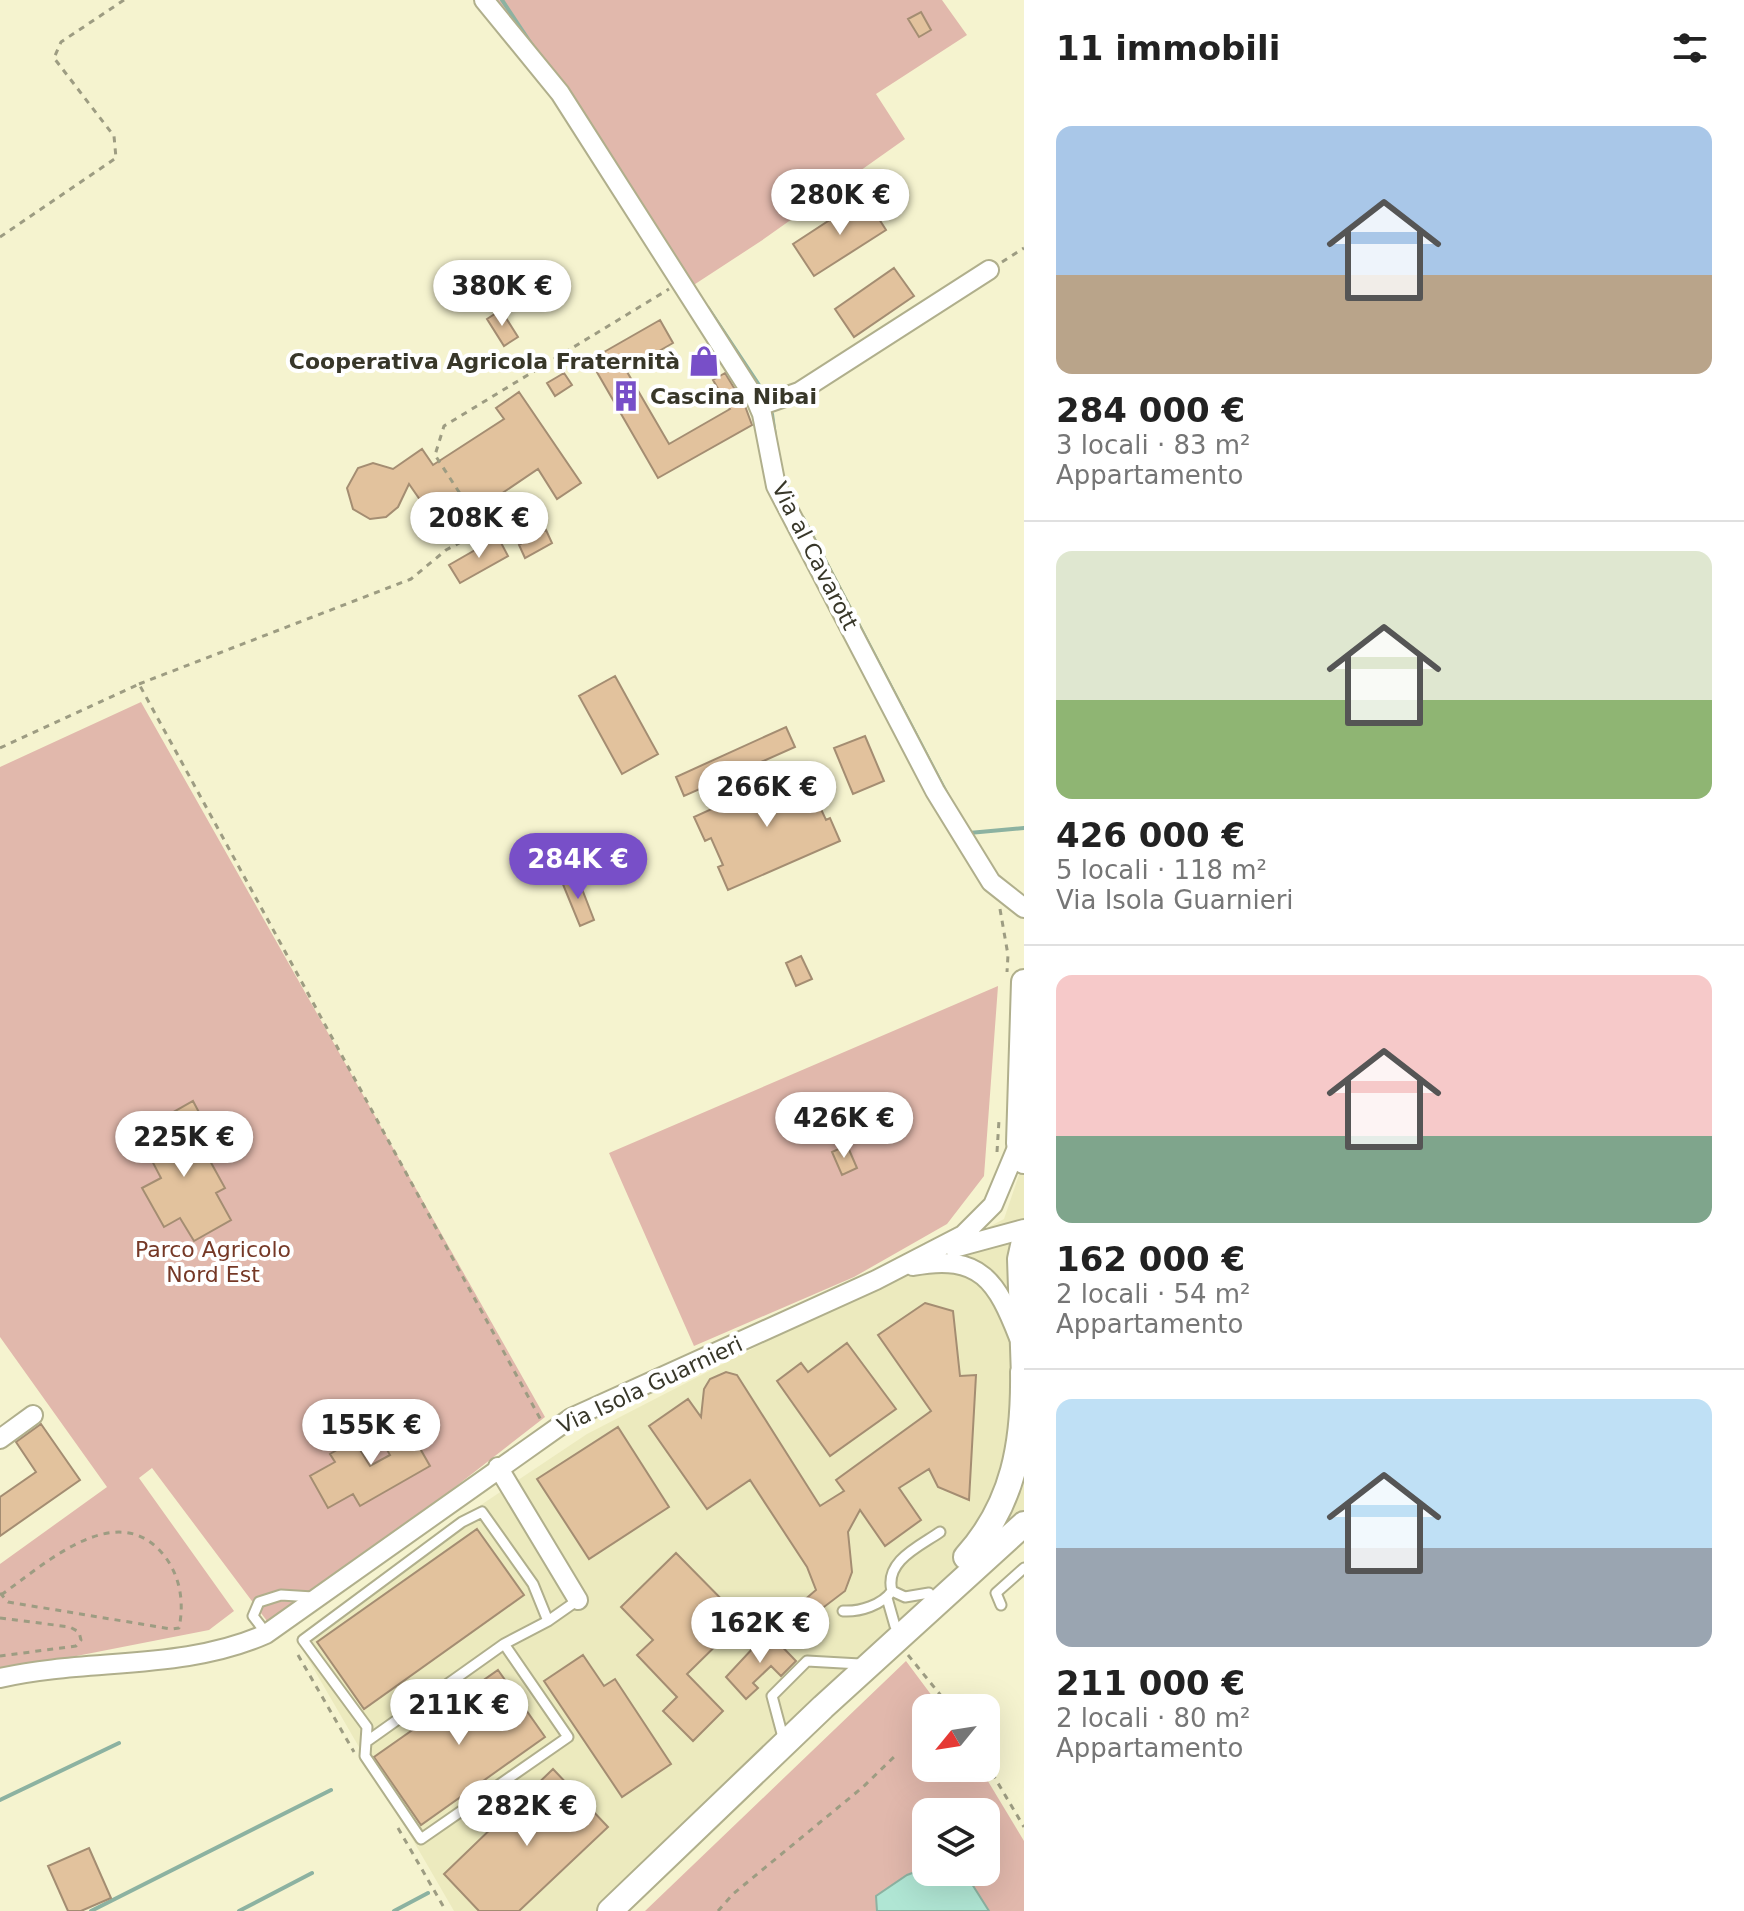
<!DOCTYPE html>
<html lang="it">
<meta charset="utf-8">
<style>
:root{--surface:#fff;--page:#f6f6f6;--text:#222;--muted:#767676;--line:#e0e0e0;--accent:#784fc8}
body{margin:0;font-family:"DejaVu Sans",sans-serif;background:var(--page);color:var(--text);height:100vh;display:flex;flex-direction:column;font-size:30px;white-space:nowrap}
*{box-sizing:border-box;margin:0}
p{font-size:26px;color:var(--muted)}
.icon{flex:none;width:44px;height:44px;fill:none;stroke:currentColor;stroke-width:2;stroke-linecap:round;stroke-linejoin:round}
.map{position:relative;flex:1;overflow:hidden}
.side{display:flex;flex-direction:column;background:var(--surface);width:720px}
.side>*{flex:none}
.needle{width:52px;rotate:240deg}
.buttons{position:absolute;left:912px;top:1694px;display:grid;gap:16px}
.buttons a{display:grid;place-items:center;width:88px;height:88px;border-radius:16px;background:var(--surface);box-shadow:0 8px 32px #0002;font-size:40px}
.price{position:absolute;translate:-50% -68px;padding:0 18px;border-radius:28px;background:#fff;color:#222;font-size:26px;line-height:52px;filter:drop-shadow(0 2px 4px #0008)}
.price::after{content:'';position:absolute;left:50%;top:48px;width:24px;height:18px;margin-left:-12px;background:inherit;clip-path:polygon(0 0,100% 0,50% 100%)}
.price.current{background:var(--accent);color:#fff}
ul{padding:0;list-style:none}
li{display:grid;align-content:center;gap:16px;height:424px;padding:0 32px}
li+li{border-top:2px solid var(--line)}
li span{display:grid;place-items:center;height:248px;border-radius:16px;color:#555}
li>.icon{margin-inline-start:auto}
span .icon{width:144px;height:144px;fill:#fffc;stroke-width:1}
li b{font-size:34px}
h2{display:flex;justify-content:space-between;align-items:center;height:96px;padding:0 32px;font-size:34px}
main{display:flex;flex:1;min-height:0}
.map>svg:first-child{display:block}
</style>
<main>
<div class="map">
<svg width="1024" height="1911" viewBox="0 0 1024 1911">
<rect width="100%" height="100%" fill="#f5f3cf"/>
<path fill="#eceabe" d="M1024,1160v351l-425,400h-145l-157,-271 160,-119 130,-87 417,-215z"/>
<path fill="#e1b8ac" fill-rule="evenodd" d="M491,0h451l25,35 -91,59 29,45 -144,102 -75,49z
M141,702l404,715 -272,212 -121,-161 -13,10 95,133 -25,19 -209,41v-107l107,-77 -107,-150v-570z
M998,986l-14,190 -37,48 -93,53 -160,69 -85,-193z
M906,1661l35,47h-15v60h54l44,73v70h-379zM926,1812h60v60h-60z"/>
<path fill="#b0e6d4" stroke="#8cb2a1" stroke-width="2" d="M926,1868v4l39,1 24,38h-112l-1,-15 31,-21z"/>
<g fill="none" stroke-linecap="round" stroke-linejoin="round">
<path stroke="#8cb2a1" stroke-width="4" d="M502,0l32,48
M708,308l53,80
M772,414l3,22
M803,518l146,280
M969,833l55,-5
M0,1800l119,-57
M91,1911l240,-121
M239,1911l73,-38
M394,1911l34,-18"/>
</g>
<path fill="#e2c29d" stroke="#a48d72" stroke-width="2" d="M921,12l10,18 -12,7 -11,-18z
M865,197l21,33 -72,46 -21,-32z
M894,268l20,28 -60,41 -19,-28z
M501,310l17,27 -14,9 -17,-27z
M660,320l13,23 -47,27 43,74 61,-35 -17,-29 12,-7 20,33 7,19 -94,53 -68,-118z
M564,373l8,12 -17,11 -8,-13z
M519,392l62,91 -24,16 -19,-30 -95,64 -34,-49 -11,23 -12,10 -16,2 -17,-10 -6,-21 11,-20 15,-5 20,6 29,-20 11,16 71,-46 -8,-11z
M546,530l6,13 -27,15 -6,-13z
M498,537l10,19 -48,27 -11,-18z
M615,676l43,78 -36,20 -43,-78z
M786,727l9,20 -111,49 -8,-19z
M865,736l19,45 -31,13 -19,-46z
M802,768l24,52 4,-2 10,23 -112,49 -10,-23 5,-2 -12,-27 -6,3 -11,-24z
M577,876l17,44 -14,6 -18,-44z
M801,956l11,23 -16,7 -10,-23z
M193,1101l9,17 -26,14 15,26 13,-8 21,38 -9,5 15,27 -37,21 -14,-23 -16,9 -22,-39 19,-10 -11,-21 6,-3 -5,-8 7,-4 -9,-16z
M847,1145l10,23 -15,7 -10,-23z
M925,1303l28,8 7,65 16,-1 -7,125 -31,-13 -9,-18 -30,19 22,32 -36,26 -25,-36 -12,22 4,40 -7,19 -46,35 -11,-12 28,-24 -9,-23 -57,-87 -43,29 -58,-83 39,-27 13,18 3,-28 6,-10 16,-7 11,3 83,131 24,-15 -8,-11 95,-69 -53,-76z
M847,1343l49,66 -66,47 -53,-75 24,-18 7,9z
M401,1415l29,51 -70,40 -7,-12 -25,14 -18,-32 25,-14 -5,-8 24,-14 16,26 20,-11 -15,-26z
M41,1424l39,56 -80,56v-39l36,-25 -20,-30z
M618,1427l51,80 -80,52 -52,-80z
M477,1529l47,66 -160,114 -47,-67z
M676,1553l66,67 -55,54 36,37 -30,30 -30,-30 14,-14 -40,-42 16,-15 -32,-33z
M768,1632l28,29 -15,15 -10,-10 -18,17 5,5 -12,11 -20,-22z
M583,1655l21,31 11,-7 56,85 -49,33 -78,-116z
M498,1670l47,67 -124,88 -47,-68z
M553,1769l55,58 -89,84h-40l-35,-37z
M89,1848l22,50 -30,13h-13l-20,-45z"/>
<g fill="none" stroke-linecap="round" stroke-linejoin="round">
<defs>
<path id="service" d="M892,1591l13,6 24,-4
M887,1598l8,28
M1001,1605l-5,-12 28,-25
M843,1611c17,1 39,-6 49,-20 -8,-30 28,-45 48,-59
M548,1621l-44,23 64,93 -147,102 -56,-83 2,-29 -64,-87 159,-118 20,-10 51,72 15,37 30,-21
M266,1633l-13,-17 6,-14 22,-7 32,2
M784,1741l-12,-45 35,-35 53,3
M366,1742l138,-98"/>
<path id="minor" d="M484,0l76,93 196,307 6,14 14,72 159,305 56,91 33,26
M759,406l40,-14 190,-122
M954,1248l70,-19
M913,1266c68,-13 84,16 106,72
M0,1439l33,-24
M498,1467l80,133
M0,1678c87,-20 183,-7 266,-44l305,-216 305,-138 87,-45 30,-30 26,-62"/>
<path id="secondary" d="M1024,982l-5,161 5,18
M1024,1241l-4,18 4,118
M966,1557c48,-53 58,-115 57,-185
M610,1911l213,-204 201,-183"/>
</defs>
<use href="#service" stroke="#b0af8c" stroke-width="13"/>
<use href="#minor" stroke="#b0af8c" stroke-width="22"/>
<use href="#secondary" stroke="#b0af8c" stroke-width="28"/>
<path stroke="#9d9c82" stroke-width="3" stroke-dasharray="6 6" stroke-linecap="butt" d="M0,237l116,-79 -2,-22 -60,-78 7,-16 63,-42
M1002,262l22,-14
M139,684l272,-105 35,-29 30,-16 5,-8 -46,-71 9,-29 225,-137
M0,748l139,-64 403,738
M1000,909l8,46 -1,17
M997,1152l2,-32
M0,1593l8,9 163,27 8,-1c5,-24 2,-49 -13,-70 -47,-64 -122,7 -165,37l-1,1
M0,1618l70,9 9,5 2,8 -5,6 -76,10
M298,1655l56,97
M908,1655l43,53
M986,1763l38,64
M398,1828l48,83
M718,1911l15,-17 130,-107 35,-34"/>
<use href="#service" stroke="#fff" stroke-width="9"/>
<use href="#minor" stroke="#fff" stroke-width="18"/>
<use href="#secondary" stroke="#fff" stroke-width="24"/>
</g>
<defs>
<symbol id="shop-bare" viewBox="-9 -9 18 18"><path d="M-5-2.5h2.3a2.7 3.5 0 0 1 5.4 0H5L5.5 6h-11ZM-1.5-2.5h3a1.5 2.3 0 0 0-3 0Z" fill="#784fc8" stroke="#fff" stroke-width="2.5" paint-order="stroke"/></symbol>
<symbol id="building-bare" viewBox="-9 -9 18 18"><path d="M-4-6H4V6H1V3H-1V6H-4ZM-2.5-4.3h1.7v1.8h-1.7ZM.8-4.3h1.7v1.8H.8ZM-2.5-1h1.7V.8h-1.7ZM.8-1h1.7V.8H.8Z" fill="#784fc8" stroke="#fff" stroke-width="2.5" paint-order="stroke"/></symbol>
</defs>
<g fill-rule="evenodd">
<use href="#shop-bare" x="682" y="339" width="44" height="44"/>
<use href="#building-bare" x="604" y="374" width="44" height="44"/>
</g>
<g text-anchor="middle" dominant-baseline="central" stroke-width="8" stroke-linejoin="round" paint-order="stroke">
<g font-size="22" font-weight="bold" fill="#383729" stroke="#fff" text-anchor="end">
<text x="680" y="361">Cooperativa Agricola Fraternità</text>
<text x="650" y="396" text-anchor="start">Cascina Nibai</text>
</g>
<g font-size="22" fill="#383729" stroke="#fff">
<text transform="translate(815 556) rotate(63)">Via al Cavarott</text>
<text transform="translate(650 1385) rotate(-25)">Via Isola Guarnieri</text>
</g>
<g font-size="22" fill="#753826" stroke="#fff">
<text x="213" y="1249">Parco Agricolo<tspan x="213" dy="25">Nord Est</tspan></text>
</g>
</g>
</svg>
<div class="buttons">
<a><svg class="needle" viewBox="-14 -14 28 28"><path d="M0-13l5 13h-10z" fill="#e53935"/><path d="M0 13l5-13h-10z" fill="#767676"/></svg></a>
<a><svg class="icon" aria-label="layers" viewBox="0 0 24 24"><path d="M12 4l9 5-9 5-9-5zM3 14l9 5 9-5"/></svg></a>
</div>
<b class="price" style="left:840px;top:237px">280K €</b>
<b class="price" style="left:502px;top:328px">380K €</b>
<b class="price" style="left:479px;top:560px">208K €</b>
<b class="price" style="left:767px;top:829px">266K €</b>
<b class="price current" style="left:578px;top:901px">284K €</b>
<b class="price" style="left:844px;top:1160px">426K €</b>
<b class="price" style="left:184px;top:1179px">225K €</b>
<b class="price" style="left:371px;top:1467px">155K €</b>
<b class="price" style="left:760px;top:1665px">162K €</b>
<b class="price" style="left:459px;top:1747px">211K €</b>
<b class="price" style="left:527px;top:1848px">282K €</b>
</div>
<section class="side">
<h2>11 immobili<svg class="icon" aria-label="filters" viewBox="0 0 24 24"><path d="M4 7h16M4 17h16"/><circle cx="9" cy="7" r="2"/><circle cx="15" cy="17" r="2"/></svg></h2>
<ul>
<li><span style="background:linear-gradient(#a9c7e8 60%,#b9a48a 0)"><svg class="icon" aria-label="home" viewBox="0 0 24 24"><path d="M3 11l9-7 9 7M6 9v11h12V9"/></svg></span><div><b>284 000 €</b><p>3 locali · 83 m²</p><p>Appartamento</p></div></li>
<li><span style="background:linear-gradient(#dfe7d0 60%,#8fb573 0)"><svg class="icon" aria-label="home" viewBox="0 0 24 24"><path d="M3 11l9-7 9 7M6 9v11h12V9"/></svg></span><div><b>426 000 €</b><p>5 locali · 118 m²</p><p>Via Isola Guarnieri</p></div></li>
<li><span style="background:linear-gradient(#f6c9c9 65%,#7fa58c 0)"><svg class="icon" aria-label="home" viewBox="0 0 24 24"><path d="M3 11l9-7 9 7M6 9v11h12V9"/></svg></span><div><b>162 000 €</b><p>2 locali · 54 m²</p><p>Appartamento</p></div></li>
<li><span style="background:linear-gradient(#bfe0f5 60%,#9aa5b1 0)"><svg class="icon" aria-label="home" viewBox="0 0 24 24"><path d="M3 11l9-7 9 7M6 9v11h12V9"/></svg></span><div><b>211 000 €</b><p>2 locali · 80 m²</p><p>Appartamento</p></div></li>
</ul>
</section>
</main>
